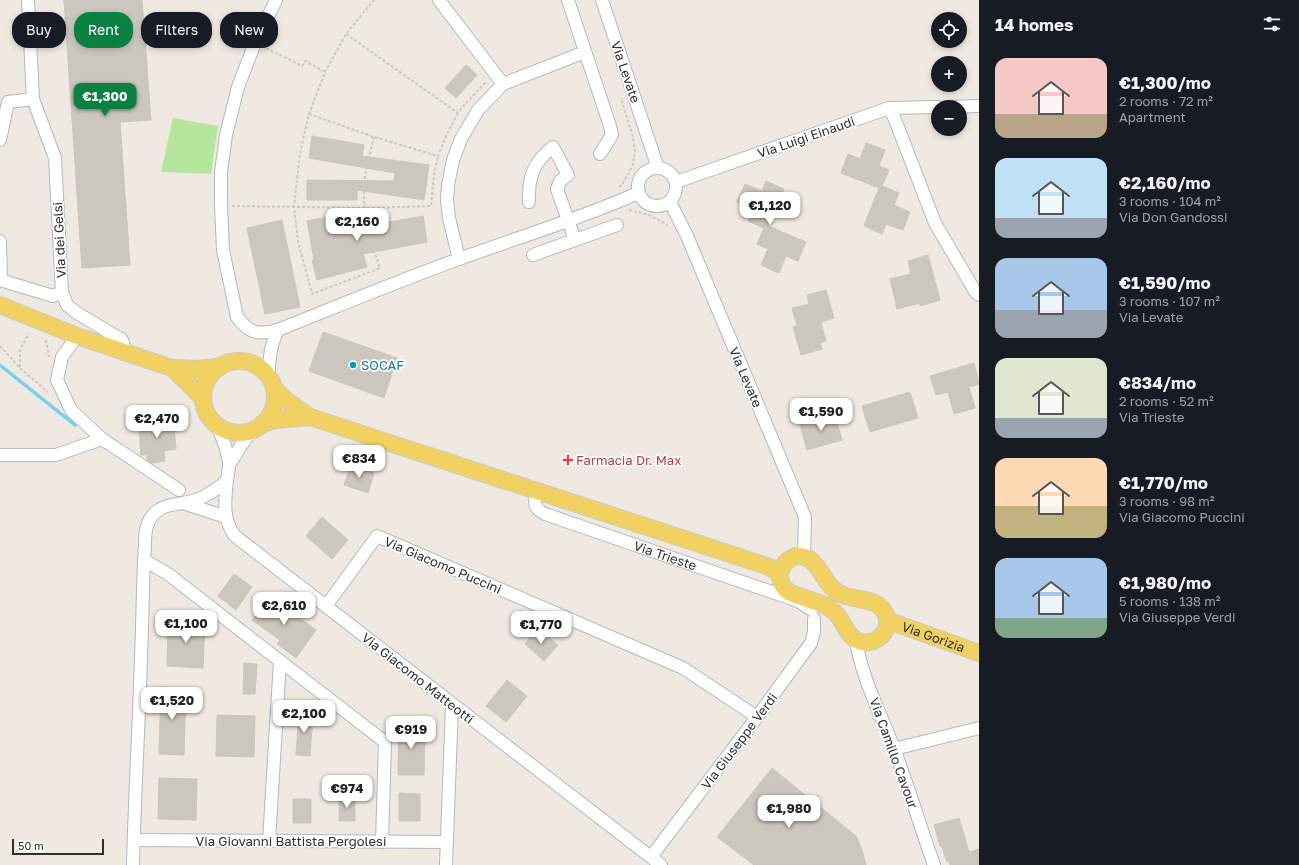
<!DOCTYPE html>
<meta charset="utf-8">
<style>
:root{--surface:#171b24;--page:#20242c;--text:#f1f3f6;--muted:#9ea1a6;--accent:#0b8043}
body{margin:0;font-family:"Golos Text",sans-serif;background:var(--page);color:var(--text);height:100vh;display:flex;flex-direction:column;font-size:15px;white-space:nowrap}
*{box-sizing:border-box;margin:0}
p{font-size:13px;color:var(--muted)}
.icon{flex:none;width:22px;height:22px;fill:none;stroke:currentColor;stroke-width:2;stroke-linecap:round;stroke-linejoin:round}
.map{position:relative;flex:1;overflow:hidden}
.details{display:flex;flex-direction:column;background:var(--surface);width:320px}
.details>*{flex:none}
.top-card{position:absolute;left:12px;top:12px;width:380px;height:36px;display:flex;gap:8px}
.controls{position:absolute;left:931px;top:12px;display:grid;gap:8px}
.controls a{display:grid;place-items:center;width:36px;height:36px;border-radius:50%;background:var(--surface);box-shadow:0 2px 6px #0003;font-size:20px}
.scale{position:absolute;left:12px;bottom:10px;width:92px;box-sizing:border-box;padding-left:4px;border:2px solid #2e2e2e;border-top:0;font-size:11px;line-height:14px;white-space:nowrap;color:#2e2e2e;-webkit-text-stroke:3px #fff;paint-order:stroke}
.price{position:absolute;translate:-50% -34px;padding:0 9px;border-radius:8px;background:#fff;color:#222;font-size:13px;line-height:26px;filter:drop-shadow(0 1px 2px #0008)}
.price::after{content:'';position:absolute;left:50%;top:24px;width:12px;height:9px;margin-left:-6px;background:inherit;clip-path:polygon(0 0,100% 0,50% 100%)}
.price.selected{background:var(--accent);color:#fff}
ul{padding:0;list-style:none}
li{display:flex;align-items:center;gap:12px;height:100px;padding:0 16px}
li span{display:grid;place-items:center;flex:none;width:112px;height:80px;border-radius:12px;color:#555}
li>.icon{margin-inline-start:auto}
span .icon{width:48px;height:48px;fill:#fffc;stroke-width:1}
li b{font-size:17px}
h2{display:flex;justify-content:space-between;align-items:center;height:48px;padding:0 16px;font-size:17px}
.chip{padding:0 14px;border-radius:16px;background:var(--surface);box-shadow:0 2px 6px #0003;font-size:14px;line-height:36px}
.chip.selected{background:var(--accent);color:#fff}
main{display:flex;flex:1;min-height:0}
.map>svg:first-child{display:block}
</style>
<main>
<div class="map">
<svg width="979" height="865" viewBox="0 0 979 865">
<rect width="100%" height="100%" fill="#efe9e1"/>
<path fill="#b6e59e" d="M173,118l45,8 -7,48 -50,-2z"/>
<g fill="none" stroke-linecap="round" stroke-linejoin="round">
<path stroke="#75cff0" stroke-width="3.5" d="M0,365l75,60"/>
</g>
<path fill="#cbc7bf" stroke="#cbc5ba" d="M64,0h78l9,120 -31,2 10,143 -48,3z
M466,65l11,10 -21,23 -11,-10z
M312,136l52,9 -2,11 67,9 -5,35 -67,-10v10h-50v-20l87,1 1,-8 -86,-15z
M866,143l19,7 -6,16 10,4 -7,16 17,7 -5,12 16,7 -7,18 -17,-6 -4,10 -18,-8 15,-38 -38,-15 7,-19 12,5z
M766,181l18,8 -16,37 38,16 -8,19 -12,-5 -7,17 -18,-8 7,-16 -11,-5 7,-16 -16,-7 5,-12 -16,-7 8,-18 17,7z
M354,212l2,16 67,-12 4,26 -64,12 4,13 -50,13 -5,-20h2l-7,-39z
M282,220l18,87 -35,7 -18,-86z
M928,255l12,45 -20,6v-3l-23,6 -7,-30 21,-5 -3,-13z
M826,290l8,28 -13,4 5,19 -6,2 2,6 -21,6 -8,-28 4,-1 -5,-18 17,-4 -2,-9z
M323,332l74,26 -13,40 -75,-27z
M974,363l5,21 -10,3 6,21 -21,6 -6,-22 -12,3 -6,-19z
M910,392l8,26 -48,14 -8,-26z
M835,415l7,25 -35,10 -7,-25z
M173,417l3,32 -12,2 1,10 -13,2 -5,-3v-5h-6l-2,-25 10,-10z
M350,466l24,7 -6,20 -24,-8z
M322,517l26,23 -16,19 -26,-23z
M234,574l18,13 -16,23 -18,-14z
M270,596l46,34 -20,28 -19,-14 3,-4 -28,-20z
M168,621l37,1 -2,46 -36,-2z
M538,628l20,17 -14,16 -19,-17z
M244,663l13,1 -2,30h-12z
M507,680l20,16 -21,26 -20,-16z
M161,687l25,1 -2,67 -25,-1z
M299,713l14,1 -3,42 -14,-1z
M217,715l38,1 -1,41 -38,-1z
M399,725l26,1 -1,49h-26z
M772,768l84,68 6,14 4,15h-112l-37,-28z
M159,778l38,1 -1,41 -38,-1z
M399,793l21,1v27h-21z
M339,797h16v24h-16z
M293,799h18v24h-18z
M959,818l10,34 10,-3v16h-29l-1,-4 -2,1 -5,-16h-2l-6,-21z"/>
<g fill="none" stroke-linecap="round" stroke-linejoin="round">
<defs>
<g id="minor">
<path d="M28,0l5,99 22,59 7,134 5,13 10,8 45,27 4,12"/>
<path d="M276,0l-21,43 -17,44 -12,48 -5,37v34l2,44 14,67c13,17 21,18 41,13 60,-24 120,-49 181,-71 60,-22 121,-40 179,-66"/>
<path d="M439,0l64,84"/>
<path d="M568,0l42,126 2,9 -12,19"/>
<path d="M602,0l56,168"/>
<path d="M949,107l30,-1"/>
<path d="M889,108l5,9 41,106 41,70 3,2"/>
<path d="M0,140l8,-38 25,-3"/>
<circle cx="657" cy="187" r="19"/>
<path d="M676,182l213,-74 49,-1"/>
<path d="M529,202c-1,-24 4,-40 24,-55l15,28 -8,6 -3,8 18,51"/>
<path d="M670,202l17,34 118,281 -1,39"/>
<path d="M0,241l1,39"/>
<path d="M533,255l84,-30"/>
<path d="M459,259l-10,-41 -2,-18 1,-15 5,-25 8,-21 17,-29 25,-26 82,-32"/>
<path d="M0,280l53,16 9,-4"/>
<path d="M77,336l-15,21 -5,23 14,30 31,29 77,51"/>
<path d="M269,377c0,-19 1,-30 9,-47"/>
<path d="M217,425c5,12 11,26 12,39 0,5 -1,11 -2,16 -2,20 -5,39 8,56l426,329"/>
<path d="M0,455h56l46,-16"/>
<path d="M229,465l13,-21 11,-14"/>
<path id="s1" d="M537,491c-3,12 -4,17 8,23l253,87 14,9"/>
<path d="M183,503l43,14"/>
<path d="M144,560l24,14 112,87 -11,180"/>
<path d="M326,606l51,-70 306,132 74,49"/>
<path d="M856,640c5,36 24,72 37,106 15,39 27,80 41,119"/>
<path d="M280,661l105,81 -3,100"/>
<path d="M894,749l85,-21"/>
<path d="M134,840l313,2"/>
<path d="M651,857l106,-140 54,-74 3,-11v-13"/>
<path d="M133,865c2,-80 7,-159 9,-239 1,-27 1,-54 3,-81 0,-8 0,-17 4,-24 10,-20 30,-15 47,-21 11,-4 22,-12 31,-19"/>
<path d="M446,865l6,-160"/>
</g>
<g id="major">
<path d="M0,305l77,31 95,32 26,1 20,-2"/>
<circle cx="239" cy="397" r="36"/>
<path d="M172,368l20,19 11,12"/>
<path d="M274,388l12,12 24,17 457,149 13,7"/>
<path d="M262,424l14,-4 34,-3"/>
<path d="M796,556c23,-2 25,26 41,36 15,10 40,4 48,21 10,21 -17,39 -33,24 -8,-8 -10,-20 -20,-27 -6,-5 -15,-8 -22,-10 -11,-5 -25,-5 -29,-18 -1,-4 -2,-8 0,-12 3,-8 8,-11 15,-14z"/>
<path id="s2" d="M887,622h5l87,31"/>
</g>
</defs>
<use href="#minor" stroke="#b4b7c1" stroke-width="14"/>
<use href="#major" stroke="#c9c9c9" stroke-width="18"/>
<path stroke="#c9c9c9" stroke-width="2" stroke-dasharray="3 2" stroke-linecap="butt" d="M346,34l112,79 7,-9 21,-22
M266,48l36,18 3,-5 20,11
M309,114l65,23 64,19 9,-22 11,-21
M374,137c-4,17 -10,35 -10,52 -1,28 7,54 16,79l-68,26 -14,-53 -4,-35 6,-53 9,-39 16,-42 21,-38 28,-34
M619,187l3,-2 11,-20 2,-14 -2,-14 -12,-39
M232,206l133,2 66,-2 3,-31 4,-19
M629,210l20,5 19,10
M46,340l3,17
M0,346l20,22 28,24
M20,367v-17l9,-17"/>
<use href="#minor" stroke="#fff" stroke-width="12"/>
<use href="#major" stroke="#f2d163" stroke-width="16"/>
</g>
<circle fill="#0f9aa8" stroke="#fff" stroke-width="1.5" cx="353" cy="365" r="4"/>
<path fill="#e0444e" stroke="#fff" stroke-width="1.5" d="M566 454h4v4h4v4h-4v4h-4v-4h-4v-4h4z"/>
<g text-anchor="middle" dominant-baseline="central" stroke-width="3.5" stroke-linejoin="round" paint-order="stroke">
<g font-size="13" fill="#2e2e2e" stroke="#fff">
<text transform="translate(626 72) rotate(71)">Via Levate</text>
<text transform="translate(806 137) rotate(-19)">Via Luigi Einaudi</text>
<text transform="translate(59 240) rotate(-93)">Via dei Gelsi</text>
<text transform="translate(746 377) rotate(67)">Via Levate</text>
<text stroke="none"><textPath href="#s1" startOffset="155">Via Trieste</textPath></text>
<text transform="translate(443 565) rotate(23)">Via Giacomo Puccini</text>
<text stroke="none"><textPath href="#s2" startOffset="49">Via Gorizia</textPath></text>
<text transform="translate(418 678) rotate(38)">Via Giacomo Matteotti</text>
<text transform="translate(739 741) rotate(-53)">Via Giuseppe Verdi</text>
<text transform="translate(894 753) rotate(70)">Via Camillo Cavour</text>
<text x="291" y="841">Via Giovanni Battista Pergolesi</text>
</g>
<g font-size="13" fill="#0d838f" stroke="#fff" text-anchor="start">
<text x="361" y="365">SOCAF</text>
</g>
<g font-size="13" fill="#be3a42" stroke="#fff" text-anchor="start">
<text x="576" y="460">Farmacia Dr. Max</text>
</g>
</g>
</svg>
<div class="controls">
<a><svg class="icon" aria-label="locate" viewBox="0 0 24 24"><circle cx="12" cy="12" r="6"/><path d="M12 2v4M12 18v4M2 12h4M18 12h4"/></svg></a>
<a>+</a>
<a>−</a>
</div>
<div class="scale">50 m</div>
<b class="price selected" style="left:105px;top:117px">€1,300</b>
<b class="price" style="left:770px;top:226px">€1,120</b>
<b class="price" style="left:357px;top:242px">€2,160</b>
<b class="price" style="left:821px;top:432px">€1,590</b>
<b class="price" style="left:157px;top:439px">€2,470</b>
<b class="price" style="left:359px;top:479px">€834</b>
<b class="price" style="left:284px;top:626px">€2,610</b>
<b class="price" style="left:186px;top:644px">€1,100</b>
<b class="price" style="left:541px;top:645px">€1,770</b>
<b class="price" style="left:172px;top:721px">€1,520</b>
<b class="price" style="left:304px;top:734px">€2,100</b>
<b class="price" style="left:411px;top:750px">€919</b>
<b class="price" style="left:347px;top:809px">€974</b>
<b class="price" style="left:789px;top:829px">€1,980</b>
<div class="top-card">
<a class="chip">Buy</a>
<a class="chip selected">Rent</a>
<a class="chip">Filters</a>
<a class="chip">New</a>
</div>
</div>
<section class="details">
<h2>14 homes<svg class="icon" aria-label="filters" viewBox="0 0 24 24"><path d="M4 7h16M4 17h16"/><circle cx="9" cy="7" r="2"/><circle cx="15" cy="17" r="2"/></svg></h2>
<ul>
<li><span style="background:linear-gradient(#f6c9c9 70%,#b9a48a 0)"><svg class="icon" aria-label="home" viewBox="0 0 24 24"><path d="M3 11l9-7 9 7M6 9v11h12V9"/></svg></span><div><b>€1,300/mo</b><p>2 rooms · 72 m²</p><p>Apartment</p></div></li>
<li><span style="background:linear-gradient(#bfe0f5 75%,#9aa5b1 0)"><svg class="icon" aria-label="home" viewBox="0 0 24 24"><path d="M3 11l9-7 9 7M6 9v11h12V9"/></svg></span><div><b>€2,160/mo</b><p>3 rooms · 104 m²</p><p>Via Don Gandossi</p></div></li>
<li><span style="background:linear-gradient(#a9c7e8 65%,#9aa5b1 0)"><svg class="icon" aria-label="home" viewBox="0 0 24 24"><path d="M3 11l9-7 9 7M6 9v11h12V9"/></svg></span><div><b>€1,590/mo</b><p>3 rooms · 107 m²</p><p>Via Levate</p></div></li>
<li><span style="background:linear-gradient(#dfe7d0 75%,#9aa5b1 0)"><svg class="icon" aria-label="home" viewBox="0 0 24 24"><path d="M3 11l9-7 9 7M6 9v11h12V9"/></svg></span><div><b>€834/mo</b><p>2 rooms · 52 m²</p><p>Via Trieste</p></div></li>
<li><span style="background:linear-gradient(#ffd9b3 60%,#c2b280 0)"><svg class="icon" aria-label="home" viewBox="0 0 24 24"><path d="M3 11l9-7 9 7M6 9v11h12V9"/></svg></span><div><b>€1,770/mo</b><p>3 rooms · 98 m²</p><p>Via Giacomo Puccini</p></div></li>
<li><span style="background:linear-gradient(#a9c7e8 75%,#7fa58c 0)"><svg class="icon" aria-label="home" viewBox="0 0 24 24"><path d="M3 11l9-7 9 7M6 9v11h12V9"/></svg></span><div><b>€1,980/mo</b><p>5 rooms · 138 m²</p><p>Via Giuseppe Verdi</p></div></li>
</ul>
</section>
</main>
